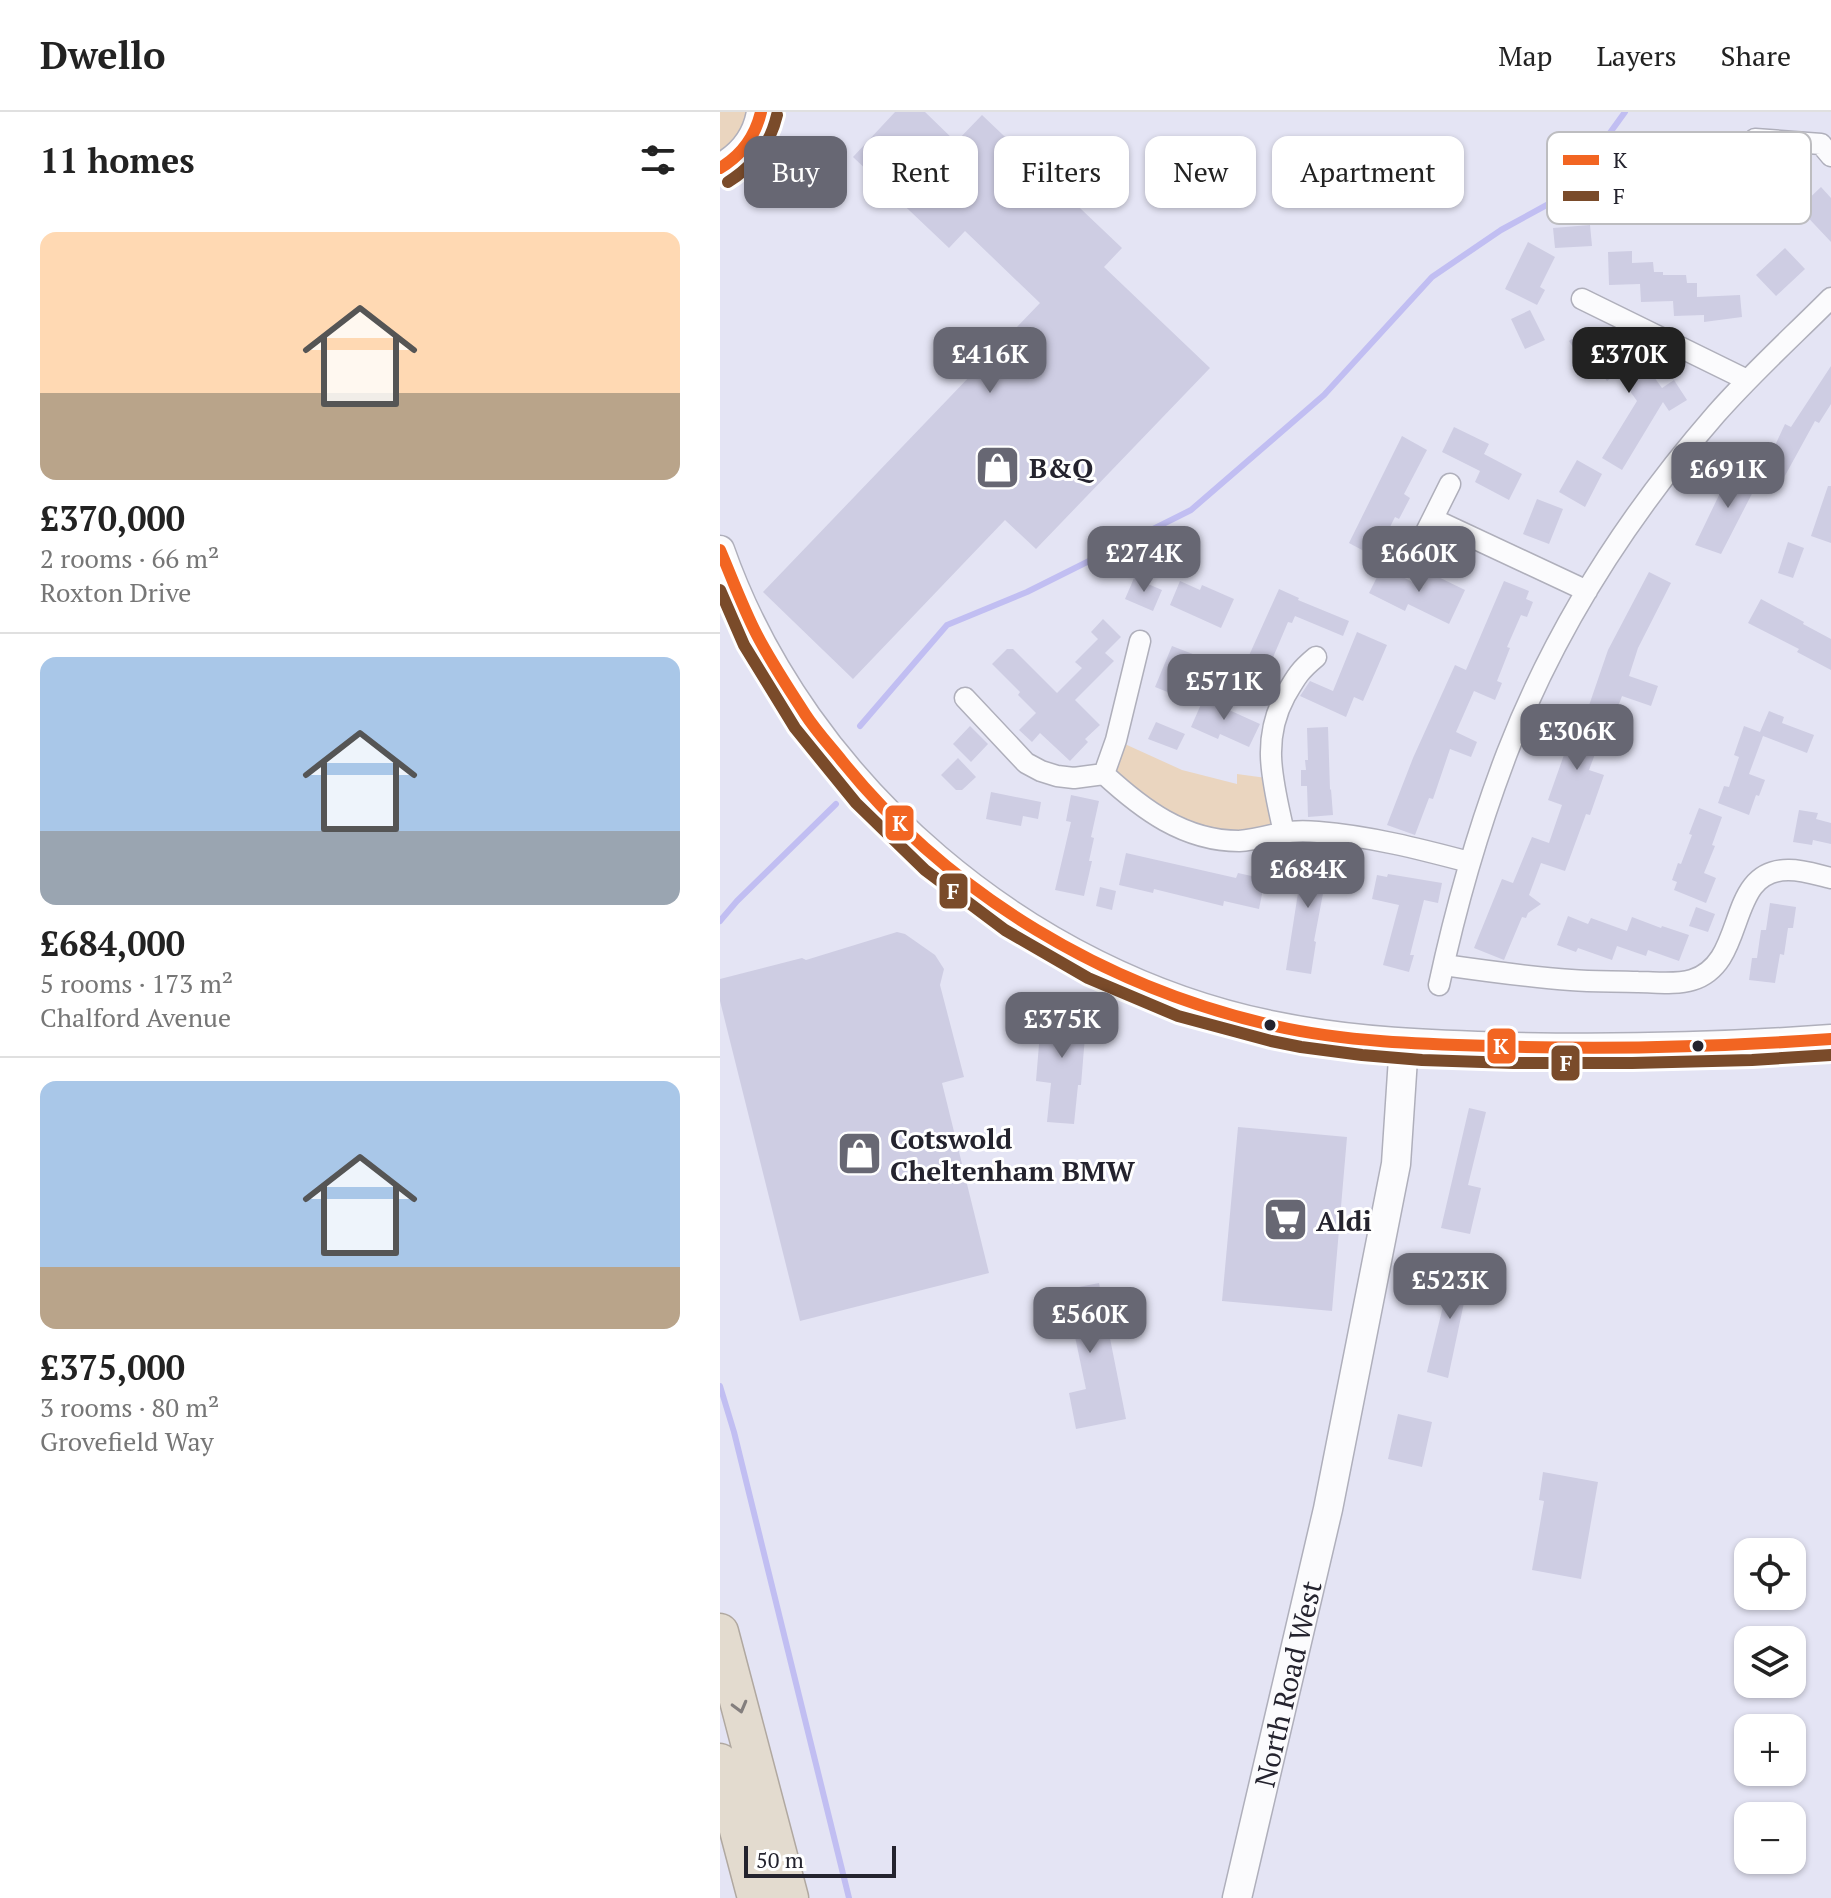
<!DOCTYPE html>
<meta charset="utf-8">
<style>
:root{--surface:#fff;--page:#f6f6f6;--text:#222;--muted:#767676;--line:#e0e0e0;--accent:#676773}
body{margin:0;font-family:"PT Serif",serif;background:var(--page);color:var(--text);height:100vh;display:flex;flex-direction:column;font-size:30px;white-space:nowrap}
*{box-sizing:border-box;margin:0}
p{font-size:26px;color:var(--muted)}
.icon{flex:none;width:44px;height:44px;fill:none;stroke:currentColor;stroke-width:2;stroke-linecap:round;stroke-linejoin:round}
.map{position:relative;flex:1;overflow:hidden}
.side{display:flex;flex-direction:column;background:var(--surface);width:720px}
.side>*{flex:none}
.guide{position:absolute;left:24px;top:24px;width:760px;height:72px;display:flex;gap:16px}
.fabs{position:absolute;left:1014px;top:1426px;display:grid;gap:16px}
.fabs a{display:grid;place-items:center;width:72px;height:72px;border-radius:16px;background:var(--surface);box-shadow:0 2px 6px #0004;font-size:40px}
.scale{position:absolute;left:24px;bottom:20px;width:152px;box-sizing:border-box;padding-left:8px;border:4px solid #24232e;border-top:0;font-size:22px;line-height:28px;white-space:nowrap;color:#24232e;-webkit-text-stroke:6px #fff;paint-order:stroke}
.price{position:absolute;translate:-50% -68px;padding:0 18px;border-radius:16px;background:var(--accent);color:#fff;font-size:26px;line-height:52px;filter:drop-shadow(0 2px 4px #0008)}
.price::after{content:'';position:absolute;left:50%;top:48px;width:24px;height:18px;margin-left:-12px;background:inherit;clip-path:polygon(0 0,100% 0,50% 100%)}
.price.on{background:#222;color:#fff}
ul{padding:0;list-style:none}
li{display:grid;align-content:center;gap:16px;height:424px;padding:0 40px}
li+li{border-top:2px solid var(--line)}
li span{display:grid;place-items:center;height:248px;border-radius:16px;color:#555}
li>.icon{margin-inline-start:auto}
span .icon{width:144px;height:144px;fill:#fffc;stroke-width:1}
li b{font-size:34px}
h2{display:flex;justify-content:space-between;align-items:center;height:96px;padding:0 40px;font-size:34px}
.chip{padding:0 28px;border-radius:16px;background:var(--surface);box-shadow:0 2px 6px #0004;font-size:28px;line-height:72px}
.chip.on{background:var(--accent);color:#fff}
header{display:flex;align-items:center;gap:48px;box-sizing:border-box;height:112px;padding:0 40px;background:var(--surface);border-bottom:2px solid var(--line)}
header strong{font-size:38px}
nav{display:flex;gap:44px;margin-inline-start:auto;font-size:28px}
main{display:flex;flex:1;min-height:0}
.map>svg:first-child{display:block}
</style>
<header>
<strong>Dwello</strong>
<nav><a>Map</a><a>Layers</a><a>Share</a></nav>
</header>
<main>
<section class="side">
<h2>11 homes<svg class="icon" aria-label="filters" viewBox="0 0 24 24"><path d="M4 7h16M4 17h16"/><circle cx="9" cy="7" r="2"/><circle cx="15" cy="17" r="2"/></svg></h2>
<ul>
<li><span style="background:linear-gradient(#ffd9b3 65%,#b9a48a 0)"><svg class="icon" aria-label="home" viewBox="0 0 24 24"><path d="M3 11l9-7 9 7M6 9v11h12V9"/></svg></span><div><b>£370,000</b><p>2 rooms · 66 m²</p><p>Roxton Drive</p></div></li>
<li><span style="background:linear-gradient(#a9c7e8 70%,#9aa5b1 0)"><svg class="icon" aria-label="home" viewBox="0 0 24 24"><path d="M3 11l9-7 9 7M6 9v11h12V9"/></svg></span><div><b>£684,000</b><p>5 rooms · 173 m²</p><p>Chalford Avenue</p></div></li>
<li><span style="background:linear-gradient(#a9c7e8 75%,#b9a48a 0)"><svg class="icon" aria-label="home" viewBox="0 0 24 24"><path d="M3 11l9-7 9 7M6 9v11h12V9"/></svg></span><div><b>£375,000</b><p>3 rooms · 80 m²</p><p>Grovefield Way</p></div></li>
</ul>
</section>
<div class="map">
<svg width="1111" height="1786" viewBox="0 0 1111 1786">
<rect width="100%" height="100%" fill="#e4e4f4"/>
<path fill="#ead5bf" d="M0,0h31l-2,13 -29,32z
M396,628l66,30 55,14v-10l36,5 11,54 -72,5 -108,-64z"/>
<g fill="none" stroke-linecap="round" stroke-linejoin="round">
<path stroke="#c1bef2" stroke-width="6" d="M140,614l87,-101 80,-33 164,-82 133,-115 108,-118 69,-47 64,-35 60,-83
M0,809l17,-20 99,-97
M0,1274l14,46 115,466"/>
</g>
<path fill="#cecde3" d="M175,0h30l31,30 26,-27 140,133 -18,19 106,101 -174,181 -31,-29 -152,159 -90,-87 277,-289 -75,-72 -16,17 -96,-91z
M1101,75l10,11v44l-32,-34z
M870,113l2,21 -37,2 -2,-20z
M808,130l27,15 -15,30 5,3 -8,15 -32,-16z
M1065,136l20,21 -29,27 -20,-21z
M912,139v12l21,-1 1,10h9v3h23l1,8h10v14l43,-2 2,22 -38,5v-7l-30,1 -1,-15 -32,1 -1,-18 -31,1 -1,-33z
M810,198l15,30 -20,9 -14,-30z
M867,217l12,19 11,-8 24,31 10,-8 18,25 12,-8 13,20 -18,11 -6,-9 -41,68 -20,-12 35,-57 -20,-28 -10,8 -14,-20 10,-7 -4,-5 -17,12 -13,-20z
M1111,254v38l-12,19 -4,-2 -34,62 -19,-10 23,-49 6,3z
M734,315l35,17 -5,10 38,20 -13,26 -34,-18 5,-11 -38,-19z
M682,324l25,14 -23,44 6,4 -11,21 -4,-2 -20,40 -26,-14z
M857,348l25,14 -17,33 -26,-15z
M1014,352l26,14 -39,76 -26,-9z
M1108,374h3v57l-20,-7z
M817,387l26,10 -14,35 -26,-10z
M1068,430l16,6 -11,30 -15,-5z
M662,455l41,20 7,-14 35,17 -16,34 -41,-20 -3,7 -36,-18z
M929,460l22,11 -33,65 -9,28 29,10 -7,20 -29,-10 -6,16 -5,-1 -22,59 15,5 -14,40 -4,-1 -21,57 -24,-8 -12,32 12,9 -13,9 -2,5 -4,-1 -18,43 -30,-12 28,-69 11,4 19,-46 17,6 13,-38 -14,-5 28,-79 7,2 25,-73z
M414,466l28,12 -9,21 -28,-12z
M460,469l20,9 2,-5 32,14 -13,29 -51,-23z
M784,469l25,10 -3,8 7,3 -6,15 -6,-2 -14,32 3,1 -13,33 5,2 -7,17 -21,-9 -18,41 21,10 -6,15 -21,-8 -17,50 -4,-1 -14,37 -28,-10 26,-67 42,-93 11,5z
M559,477l20,9 -1,2 51,21 -6,15 -48,-20 -3,7 -4,-1 -25,59 -21,-10z
M1041,487l43,23 -1,2 28,15v31l-34,-18 2,-3 -51,-26z
M383,507l18,18 -16,16 9,8 -39,39 25,25 -15,14 3,3 -18,19 -30,-28 -8,9 -13,-12 17,-17 -18,-18 2,-3 -28,-28 15,-15h6l44,44 25,-25 -7,-6 23,-23 -7,-7z
M637,520l30,13 -24,56 -9,-4 -8,20 -46,-21 10,-15 23,10z
M452,534l26,10 -18,41 -25,-10z
M486,581l14,6 -2,6 42,19 -11,23 -29,-13 -2,5 -27,-12z
M1049,599l15,6 -2,6 32,12 -7,18 -44,-17 -14,38 16,6 -6,16 -3,-1 -7,20 -31,-12 6,-17 5,1 10,-30 -5,-2 10,-29 16,6z
M436,610l29,12 -8,16 -29,-11z
M250,614l18,18 -17,18 -18,-18z
M608,615l2,63 1,-1 2,26 -25,2 -1,-31h-6v-16h5l-1,-10h3l-1,-32z
M238,646l18,19 -14,13h-6l-15,-15z
M271,680l50,10 -3,17 -15,-3 -2,10 -35,-7z
M351,683l28,6 -8,36 3,1 -5,23h3l-8,35 -29,-6 16,-68 -5,-1z
M979,696l23,9 -10,28 3,1 -11,27 12,5 -10,25 -32,-13 3,-8 -5,-2 6,-17 3,1 11,-29 -3,-1z
M1079,698l19,3 -2,6 15,4v21l-18,-4 -1,5 -19,-3z
M585,736l28,6 -6,30 -2,-1 -11,58 2,1 -5,32 -25,-4z
M406,741l110,25 2,-5 27,6 -6,30 -35,-8 -1,5 -69,-17 -1,4 -34,-8z
M668,762l54,9 -4,20 -14,-3 -14,55h4l-5,17 -26,-7 16,-60 -27,-6 5,-24 10,2z
M380,775l16,4 -4,19 -16,-4z
M1050,791l26,4 -3,21h-5l-4,27 -4,-1 -5,29 -26,-3 3,-22h5l4,-28h5z
M976,795l19,7 -7,18 -19,-6z
M848,804l20,8 3,-6 36,13 5,-14 29,11 1,-2 27,9 -10,26 -31,-11 -2,6 -29,-10 -5,14 -34,-12 -2,4 -19,-7z
M177,820l8,2 30,21 9,14 -4,16 24,92 -22,6 47,190 -189,48 -80,-320v-22l82,-21 4,2z
M322,896l45,4 -6,73h-3l-4,39 -27,-2 4,-39 -15,-2z
M749,996l17,4 -18,73 13,3 -11,46 -29,-6z
M518,1015l109,10 -15,174 -110,-10z
M734,1149l18,4 -24,113 -21,-6z
M379,1171l27,136 -50,10 -7,-36 17,-4 -12,-57 -17,3 -8,-42z
M678,1302l34,8 -10,45 -34,-8z
M823,1360l55,10 -17,97 -49,-9 12,-69 -5,-1z"/>
<g fill="none" stroke-linecap="round" stroke-linejoin="round">
<defs>
<path id="street" d="M1035,27l66,5 10,12
M862,187l165,81
M713,407l154,72
M697,438l33,-66
M245,586l61,65 15,8 16,5 17,2 30,-4
M384,662c38,35 80,67 135,67 14,-1 29,-5 42,-8 12,-2 26,-2 37,-1 51,4 102,17 151,30
M384,662l12,-34 24,-99
M564,721c-10,-48 -24,-91 1,-137 11,-19 14,-25 31,-39
M724,853c42,6 84,12 127,15 22,2 44,1 67,2 17,0 38,3 54,-2 57,-17 32,-111 97,-110 14,0 29,5 42,8
M719,873c17,-79 39,-156 68,-232 48,-124 122,-239 209,-339 36,-41 76,-77 115,-116"/>
<g id="secondary">
<path d="M0,56c22,-12 37,-31 41,-56"/>
<path d="M0,438c83,237 309,427 555,476 78,16 158,19 238,21 106,2 212,0 318,-8"/>
<path id="s1" d="M517,1786l91,-389 68,-345 8,-121"/>
</g>
<path id="highway" d="M0,1520l70,266
M0,1650l36,136"/>
</defs>
<use href="#street" stroke="#afafbb" stroke-width="23"/>
<use href="#secondary" stroke="#afafbb" stroke-width="31"/>
<use href="#highway" stroke="#b0a8a0" stroke-width="39"/>
<use href="#street" stroke="#fbfbfd" stroke-width="20"/>
<use href="#secondary" stroke="#fbfbfd" stroke-width="28"/>
<use href="#highway" stroke="#e3dbcf" stroke-width="36"/>
<defs>
<path id="bus-1" d="M0,56c22,-13 35,-31 41,-56
M0,438c12,28 23,58 37,85 14,27 32,54 48,79 11,17 25,32 37,47 109,135 265,227 433,265 71,16 146,18 218,20 113,4 225,1 338,-7"/>
<path id="bus-2" d="M8,70c26,-16 42,-37 49,-67
M0,478l24,55 51,83 61,75 69,67 80,60 83,48 90,38 93,25 30,6 61,8 60,5 91,3h119l120,-3 79,-5"/>
</defs>
<use href="#bus-1" stroke="#fff" stroke-width="18"/>
<use href="#bus-2" stroke="#fff" stroke-width="18"/>
<use href="#bus-1" stroke="#f26522" stroke-width="12"/>
<use href="#bus-2" stroke="#7a4b2a" stroke-width="12"/>
</g>
<defs><path id="oneway-chevron" d="M-2-3.5L2.5 0L-2 3.5" fill="none" stroke-width="1.6" stroke-linecap="round" stroke-linejoin="round" transform="scale(2)"/></defs>
<use stroke="#847f7e" href="#oneway-chevron" transform="translate(20 1595) rotate(75)"/>
<defs>
<symbol id="shop-square" viewBox="-11 -11 22 22"><rect x="-9" y="-9" width="18" height="18" rx="4" fill="#676773" stroke="#fff"/><path d="M-5-2.5h2.3a2.7 3.5 0 0 1 5.4 0H5L5.5 6h-11ZM-1.5-2.5h3a1.5 2.3 0 0 0-3 0Z" fill="#fff"/></symbol>
<symbol id="supermarket-square" viewBox="-11 -11 22 22"><rect x="-9" y="-9" width="18" height="18" rx="4" fill="#676773" stroke="#fff"/><path d="M-6-5.5h2.5l.6 2H6L4.5 2H-2.5L-4.4-4H-6ZM-1.5 3.2a1.3 1.3 0 1 0 .1 0ZM3 3.2a1.3 1.3 0 1 0 .1 0Z" fill="#fff"/></symbol>
</defs>
<g fill-rule="evenodd">
<use href="#shop-square" x="252" y="330" width="51" height="51"/>
<use href="#shop-square" x="114" y="1016" width="51" height="51"/>
<use href="#supermarket-square" x="540" y="1082" width="51" height="51"/>
</g>
<g fill="#24232e" stroke="#fff" stroke-width="3">
<circle cx="550" cy="913" r="7"/>
<circle cx="978" cy="934" r="7"/>
</g>
<g text-anchor="middle" dominant-baseline="central" stroke-width="6" stroke-linejoin="round" paint-order="stroke">
<g font-size="28" font-weight="bold" fill="#24232e" stroke="#fff" text-anchor="start">
<text x="309" y="355">B&amp;Q</text>
<text x="170" y="1026">Cotswold<tspan x="170" dy="32">Cheltenham BMW</tspan></text>
<text x="596" y="1108">Aldi</text>
</g>
<g font-size="28" fill="#24232e" stroke="#fff">
<text stroke="none"><textPath href="#s1" startOffset="220">North Road West</textPath></text>
</g>
</g>
<rect x="827" y="20" width="264" height="92" rx="12" fill="#fff" stroke="#bdbdc0" stroke-width="2"/>
<rect x="843" y="43" width="36" height="10" fill="#f26522"/>
<rect x="843" y="79" width="36" height="10" fill="#7a4b2a"/>
<g font-size="22" fill="#24232e">
<text x="893" y="56">K</text>
<text x="893" y="92">F</text>
</g>
<g stroke="#fff" stroke-width="3">
<rect x="164" y="692" width="31" height="38" rx="8" fill="#f26522"/>
<rect x="218" y="760" width="31" height="38" rx="8" fill="#7a4b2a"/>
<rect x="766" y="915" width="31" height="38" rx="8" fill="#f26522"/>
<rect x="830" y="932" width="31" height="38" rx="8" fill="#7a4b2a"/>
</g>
<g font-size="22" text-anchor="middle" font-weight="bold" fill="#fff">
<text x="180" y="719">K</text>
<text x="233" y="787">F</text>
<text x="781" y="942">K</text>
<text x="846" y="959">F</text>
</g>
</svg>
<div class="fabs">
<a><svg class="icon" aria-label="locate" viewBox="0 0 24 24"><circle cx="12" cy="12" r="6"/><path d="M12 2v4M12 18v4M2 12h4M18 12h4"/></svg></a>
<a><svg class="icon" aria-label="layers" viewBox="0 0 24 24"><path d="M12 4l9 5-9 5-9-5zM3 14l9 5 9-5"/></svg></a>
<a>+</a>
<a>−</a>
</div>
<div class="scale">50 m</div>
<b class="price" style="left:270px;top:283px">£416K</b>
<b class="price on" style="left:909px;top:283px">£370K</b>
<b class="price" style="left:1008px;top:398px">£691K</b>
<b class="price" style="left:424px;top:482px">£274K</b>
<b class="price" style="left:699px;top:482px">£660K</b>
<b class="price" style="left:504px;top:610px">£571K</b>
<b class="price" style="left:857px;top:660px">£306K</b>
<b class="price" style="left:588px;top:798px">£684K</b>
<b class="price" style="left:342px;top:948px">£375K</b>
<b class="price" style="left:730px;top:1209px">£523K</b>
<b class="price" style="left:370px;top:1243px">£560K</b>
<div class="guide">
<a class="chip on">Buy</a>
<a class="chip">Rent</a>
<a class="chip">Filters</a>
<a class="chip">New</a>
<a class="chip">Apartment</a>
</div>
</div>
</main>
